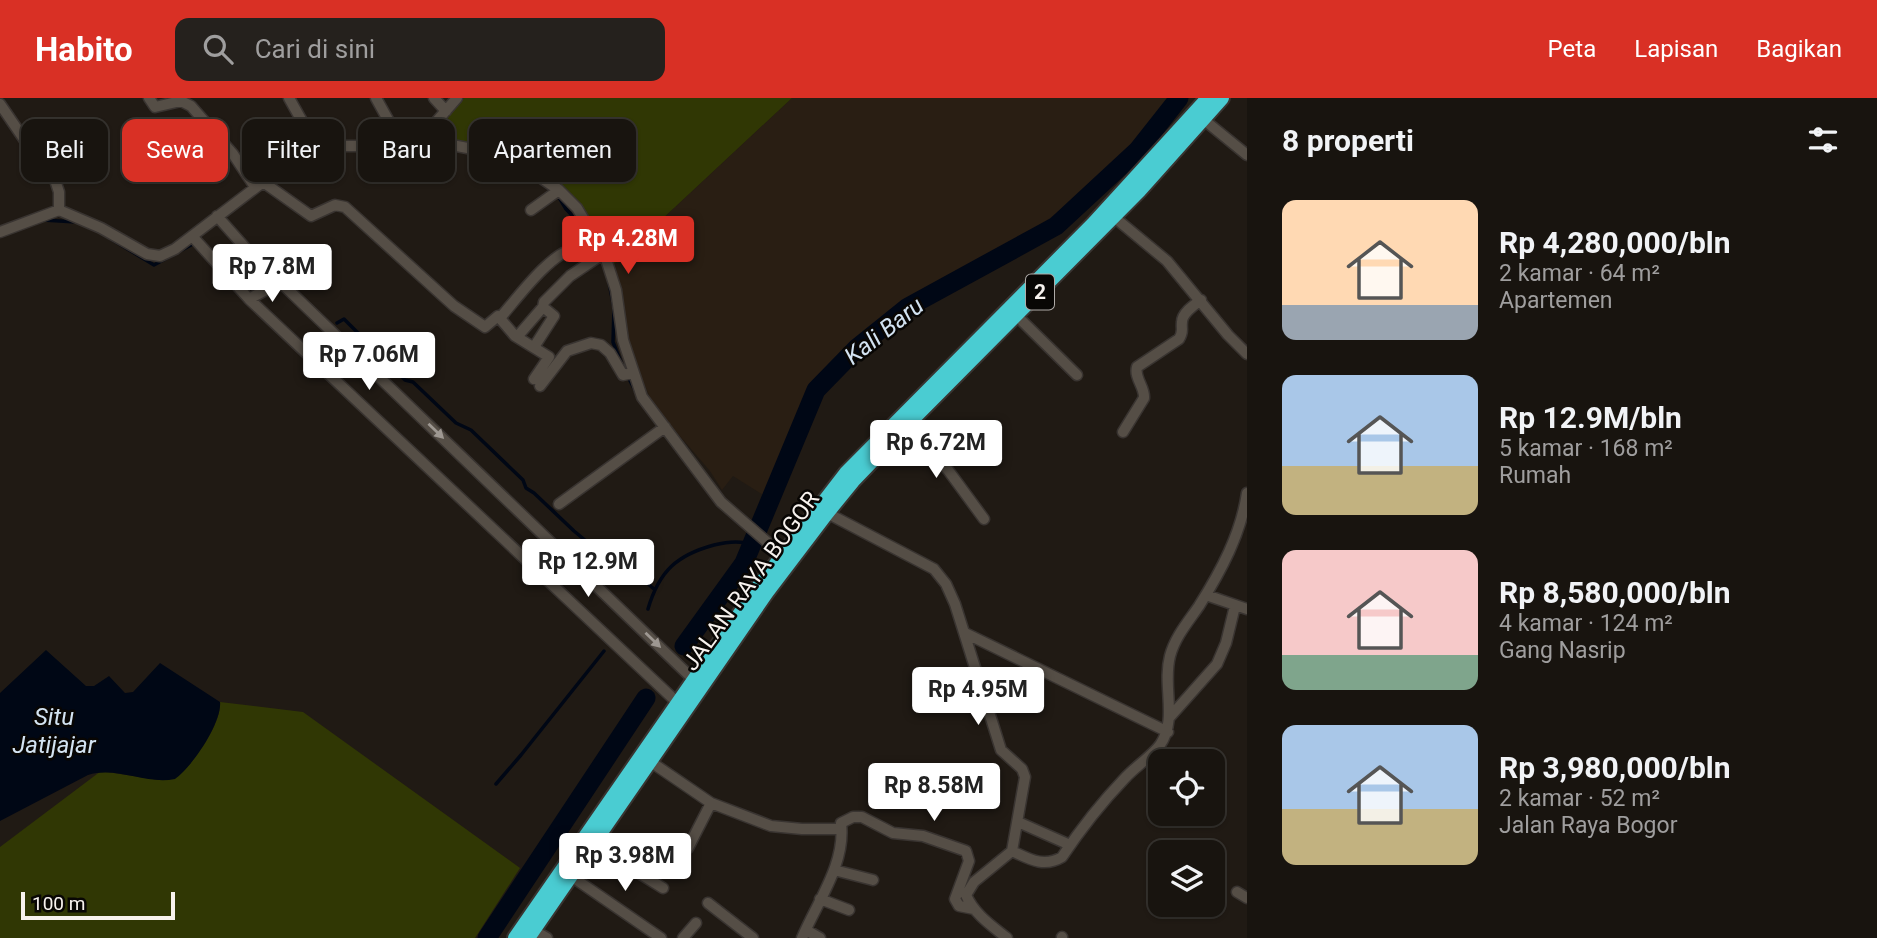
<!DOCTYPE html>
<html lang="id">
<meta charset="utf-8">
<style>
:root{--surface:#18140f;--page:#25211d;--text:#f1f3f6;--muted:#9f9e9e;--line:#36332f;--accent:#d93025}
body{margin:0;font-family:Roboto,sans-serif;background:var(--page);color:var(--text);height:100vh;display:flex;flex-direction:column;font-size:26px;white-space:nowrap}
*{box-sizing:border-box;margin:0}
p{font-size:23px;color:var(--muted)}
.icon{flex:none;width:38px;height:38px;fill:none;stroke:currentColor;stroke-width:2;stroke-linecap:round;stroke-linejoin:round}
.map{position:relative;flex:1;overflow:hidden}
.panel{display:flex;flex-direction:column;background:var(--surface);width:630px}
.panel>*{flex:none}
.banner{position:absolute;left:21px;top:21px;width:665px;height:63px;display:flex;gap:14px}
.tools{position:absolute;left:1148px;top:651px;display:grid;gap:14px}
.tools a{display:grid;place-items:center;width:77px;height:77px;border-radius:14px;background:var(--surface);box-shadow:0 2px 5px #0004,0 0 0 2px var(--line);font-size:35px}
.scale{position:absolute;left:21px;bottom:18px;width:154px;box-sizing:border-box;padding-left:7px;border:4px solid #f7f2ee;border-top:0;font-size:19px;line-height:24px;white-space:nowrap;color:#f7f2ee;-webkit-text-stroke:5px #080604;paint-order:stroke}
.price{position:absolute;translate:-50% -60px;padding:0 16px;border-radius:7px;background:#fff;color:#222;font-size:23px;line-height:46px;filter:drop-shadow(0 2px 4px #0008)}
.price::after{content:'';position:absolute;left:50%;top:42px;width:21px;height:16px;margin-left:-10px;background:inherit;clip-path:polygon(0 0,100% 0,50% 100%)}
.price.active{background:var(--accent);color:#fff}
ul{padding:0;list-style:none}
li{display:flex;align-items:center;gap:21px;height:175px;padding:0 35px}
li span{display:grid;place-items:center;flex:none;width:196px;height:140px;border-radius:14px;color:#555}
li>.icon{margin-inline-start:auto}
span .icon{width:84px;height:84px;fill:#fffc;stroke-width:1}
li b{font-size:30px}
h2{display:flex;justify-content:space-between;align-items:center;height:84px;padding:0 35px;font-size:30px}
.chip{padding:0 24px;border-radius:14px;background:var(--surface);box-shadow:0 2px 5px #0004,0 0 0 2px var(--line);font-size:24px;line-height:63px}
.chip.active{background:var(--accent);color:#fff}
header{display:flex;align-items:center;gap:42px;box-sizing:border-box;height:98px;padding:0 35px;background:var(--accent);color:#fff}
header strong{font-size:33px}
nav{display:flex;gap:38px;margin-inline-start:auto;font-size:24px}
.search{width:490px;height:63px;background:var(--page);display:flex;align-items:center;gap:18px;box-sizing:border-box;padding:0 24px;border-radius:14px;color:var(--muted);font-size:26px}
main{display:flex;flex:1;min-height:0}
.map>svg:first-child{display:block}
</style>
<header>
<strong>Habito</strong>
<div class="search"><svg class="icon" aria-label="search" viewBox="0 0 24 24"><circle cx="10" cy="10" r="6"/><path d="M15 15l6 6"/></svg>Cari di sini</div>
<nav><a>Peta</a><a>Lapisan</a><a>Bagikan</a></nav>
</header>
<main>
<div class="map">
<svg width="1247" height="840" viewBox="0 0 1247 840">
<rect width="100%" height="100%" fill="#201a14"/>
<path fill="#291e13" d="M792,0h378l-28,38 -67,66 -42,27 -126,71 -31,28 -25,16 -24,23 -18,27 -18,39 -23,65 -35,-22 -11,14 -12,-19 -56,-65 -27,-60 -8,-58 -5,-24z"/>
<path fill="#303704" d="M464,0h328l-178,166 -10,-22 -80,-81 -30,-14 -27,-5 -37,-1 8,-16z
M220,604l83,10 217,156 -45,70h-475v-91l101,-76 58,9 16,-2c17,-11 47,-55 45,-76z"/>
<path fill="#000715" d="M46,552l40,36h8l15,-10 16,17 8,-1 27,-29 60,39c2,21 -28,65 -45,77 -29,6 -58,-13 -87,-4l-88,46v-128z"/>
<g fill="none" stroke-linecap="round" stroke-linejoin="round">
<path stroke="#000715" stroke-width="3.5" d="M276,83l24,-20
M557,96l9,15 19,20
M43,122l33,2
M111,141l43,26 37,-20
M609,185l5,25 -1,34 9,23
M337,225l7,-4 61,61 8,2 43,41 15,7 52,50 3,8 8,5 40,38 30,25 20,8 30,25
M627,277l11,21
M648,511c11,-38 29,-54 66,-64 12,-3 27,-5 38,0
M496,686l25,-29 83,-104"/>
<path stroke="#000715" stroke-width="19" d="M684,548l60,-83 72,-173 41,-42 51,-41 148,-81 82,-76 41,-52
M487,840l159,-240"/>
<defs>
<path id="minor" d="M149,0l6,9 26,-6 10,5 42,48 22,33
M289,0l27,48
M376,0l26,47
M434,0l12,13
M0,6l39,57 10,10
M1203,21l44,36
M416,47l41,-47
M480,74l13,-20
M54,79l5,15v18
M263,84l48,34 24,-11 10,2 109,99 31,21 13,-11 17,20 34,21 -15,22
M531,112l28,-20
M217,118l32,36 447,430
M1114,119l53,44 61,74 19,19
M0,134l59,-22 42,18 46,26 13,2 15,-7 109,-83 32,-20h141l52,10 50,34 18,18 27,45 12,37 7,50 19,57 79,105 61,53
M192,138l57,63 432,407
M249,201l32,-17
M1017,218l60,59
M500,220c15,-17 53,-69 76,-69 4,0 8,2 11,2l12,-7
M517,239l26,-30
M534,249l20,-31 -11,-9 1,-5 26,-26 34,-23
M540,288l27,-35 24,-8 10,2 9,8 13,22 10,-2
M906,328l42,44 36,49
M1123,334l21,-34c1,-11 -10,-20 -7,-31l42,-28c5,-8 2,-9 3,-17 0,-9 12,-17 19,-22
M559,406l106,-77
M827,415l107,56 12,15 9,20 46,146 21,19 3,8 -13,74 -38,31 -8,13c8,19 26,31 41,43
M1206,497l41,14
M965,535l203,99
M1169,620l48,-54 9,-21 9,-37
M651,664l60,41 60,23 31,3h39
M1018,724l52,23
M592,746l71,44
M688,750l23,-45
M1012,753c17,8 32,17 50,6 18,-27 40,-55 63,-79 11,-12 26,-21 35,-33 18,-26 2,-59 10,-89 5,-19 18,-34 29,-50 22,-35 42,-72 48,-113
M834,772l39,10
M568,776l93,64
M1237,794l10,6
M820,801l29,11
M708,805l45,35
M533,832l14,8
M806,832l14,8
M683,840l13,-15
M802,840c15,-36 44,-74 39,-115l12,-6h9l31,16 30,3 43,15 3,10 -14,38 4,7 15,3
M1062,840v-1"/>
<path id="highway" d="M515,840l244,-352 87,-113 247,-249 115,-126
M528,840l239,-346 60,-79 26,-32 53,-55 233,-235 83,-93"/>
</defs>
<use href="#minor" stroke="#393431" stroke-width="13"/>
<use href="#highway" stroke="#393431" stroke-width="18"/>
<use href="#minor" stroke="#554e46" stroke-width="10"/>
<use href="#highway" stroke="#4accd2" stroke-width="14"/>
</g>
<defs><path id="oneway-solid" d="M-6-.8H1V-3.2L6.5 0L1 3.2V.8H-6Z" transform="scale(1.75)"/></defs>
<g fill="#9e9892">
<use href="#oneway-solid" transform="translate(436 333) rotate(44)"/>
<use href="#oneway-solid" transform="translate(653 542) rotate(44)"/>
</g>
<g text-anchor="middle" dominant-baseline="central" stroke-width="5" stroke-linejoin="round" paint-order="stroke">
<rect fill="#080604" stroke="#afaba8" stroke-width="2" x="1026" y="176.5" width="28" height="35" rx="5"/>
<g font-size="21" font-weight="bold" fill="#f7f2ee">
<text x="1040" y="194">2</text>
</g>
<g font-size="23" fill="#f7f2ee" stroke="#080604">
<text transform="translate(751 483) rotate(-54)">JALAN RAYA BOGOR</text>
</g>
<g font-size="24" font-style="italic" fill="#d3e3f2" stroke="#080604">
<text transform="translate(884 233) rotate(-38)">Kali Baru</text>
<text x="54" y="619">Situ<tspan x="54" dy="28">Jatijajar</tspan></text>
</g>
</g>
</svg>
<div class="tools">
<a><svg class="icon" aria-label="locate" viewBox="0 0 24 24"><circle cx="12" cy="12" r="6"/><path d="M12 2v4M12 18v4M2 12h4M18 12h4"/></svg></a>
<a><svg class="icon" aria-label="layers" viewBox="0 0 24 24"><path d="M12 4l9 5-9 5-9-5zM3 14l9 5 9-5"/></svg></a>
</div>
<div class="scale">100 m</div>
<b class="price active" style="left:628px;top:178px">Rp 4.28M</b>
<b class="price" style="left:272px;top:206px">Rp 7.8M</b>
<b class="price" style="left:369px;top:294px">Rp 7.06M</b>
<b class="price" style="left:936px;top:382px">Rp 6.72M</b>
<b class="price" style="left:588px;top:501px">Rp 12.9M</b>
<b class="price" style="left:978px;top:629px">Rp 4.95M</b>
<b class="price" style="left:934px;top:725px">Rp 8.58M</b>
<b class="price" style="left:625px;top:795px">Rp 3.98M</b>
<div class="banner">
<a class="chip">Beli</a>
<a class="chip active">Sewa</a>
<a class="chip">Filter</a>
<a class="chip">Baru</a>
<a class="chip">Apartemen</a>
</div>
</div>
<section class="panel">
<h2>8 properti<svg class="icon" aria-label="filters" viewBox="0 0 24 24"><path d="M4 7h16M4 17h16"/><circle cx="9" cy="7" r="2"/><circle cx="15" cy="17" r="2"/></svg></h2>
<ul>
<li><span style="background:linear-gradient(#ffd9b3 75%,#9aa5b1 0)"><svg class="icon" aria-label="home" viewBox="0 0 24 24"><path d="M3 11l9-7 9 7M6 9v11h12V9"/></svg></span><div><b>Rp 4,280,000/bln</b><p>2 kamar · 64 m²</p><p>Apartemen</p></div></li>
<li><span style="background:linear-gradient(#a9c7e8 65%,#c2b280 0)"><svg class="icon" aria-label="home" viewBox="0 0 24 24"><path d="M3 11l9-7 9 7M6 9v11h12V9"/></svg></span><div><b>Rp 12.9M/bln</b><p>5 kamar · 168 m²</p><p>Rumah</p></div></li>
<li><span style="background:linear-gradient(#f6c9c9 75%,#7fa58c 0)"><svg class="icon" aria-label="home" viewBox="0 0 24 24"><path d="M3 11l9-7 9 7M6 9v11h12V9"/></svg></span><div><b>Rp 8,580,000/bln</b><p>4 kamar · 124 m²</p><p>Gang Nasrip</p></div></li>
<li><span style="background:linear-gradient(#a9c7e8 60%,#c2b280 0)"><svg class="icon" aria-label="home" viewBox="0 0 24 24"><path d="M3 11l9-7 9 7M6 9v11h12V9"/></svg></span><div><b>Rp 3,980,000/bln</b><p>2 kamar · 52 m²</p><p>Jalan Raya Bogor</p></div></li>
</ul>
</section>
</main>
